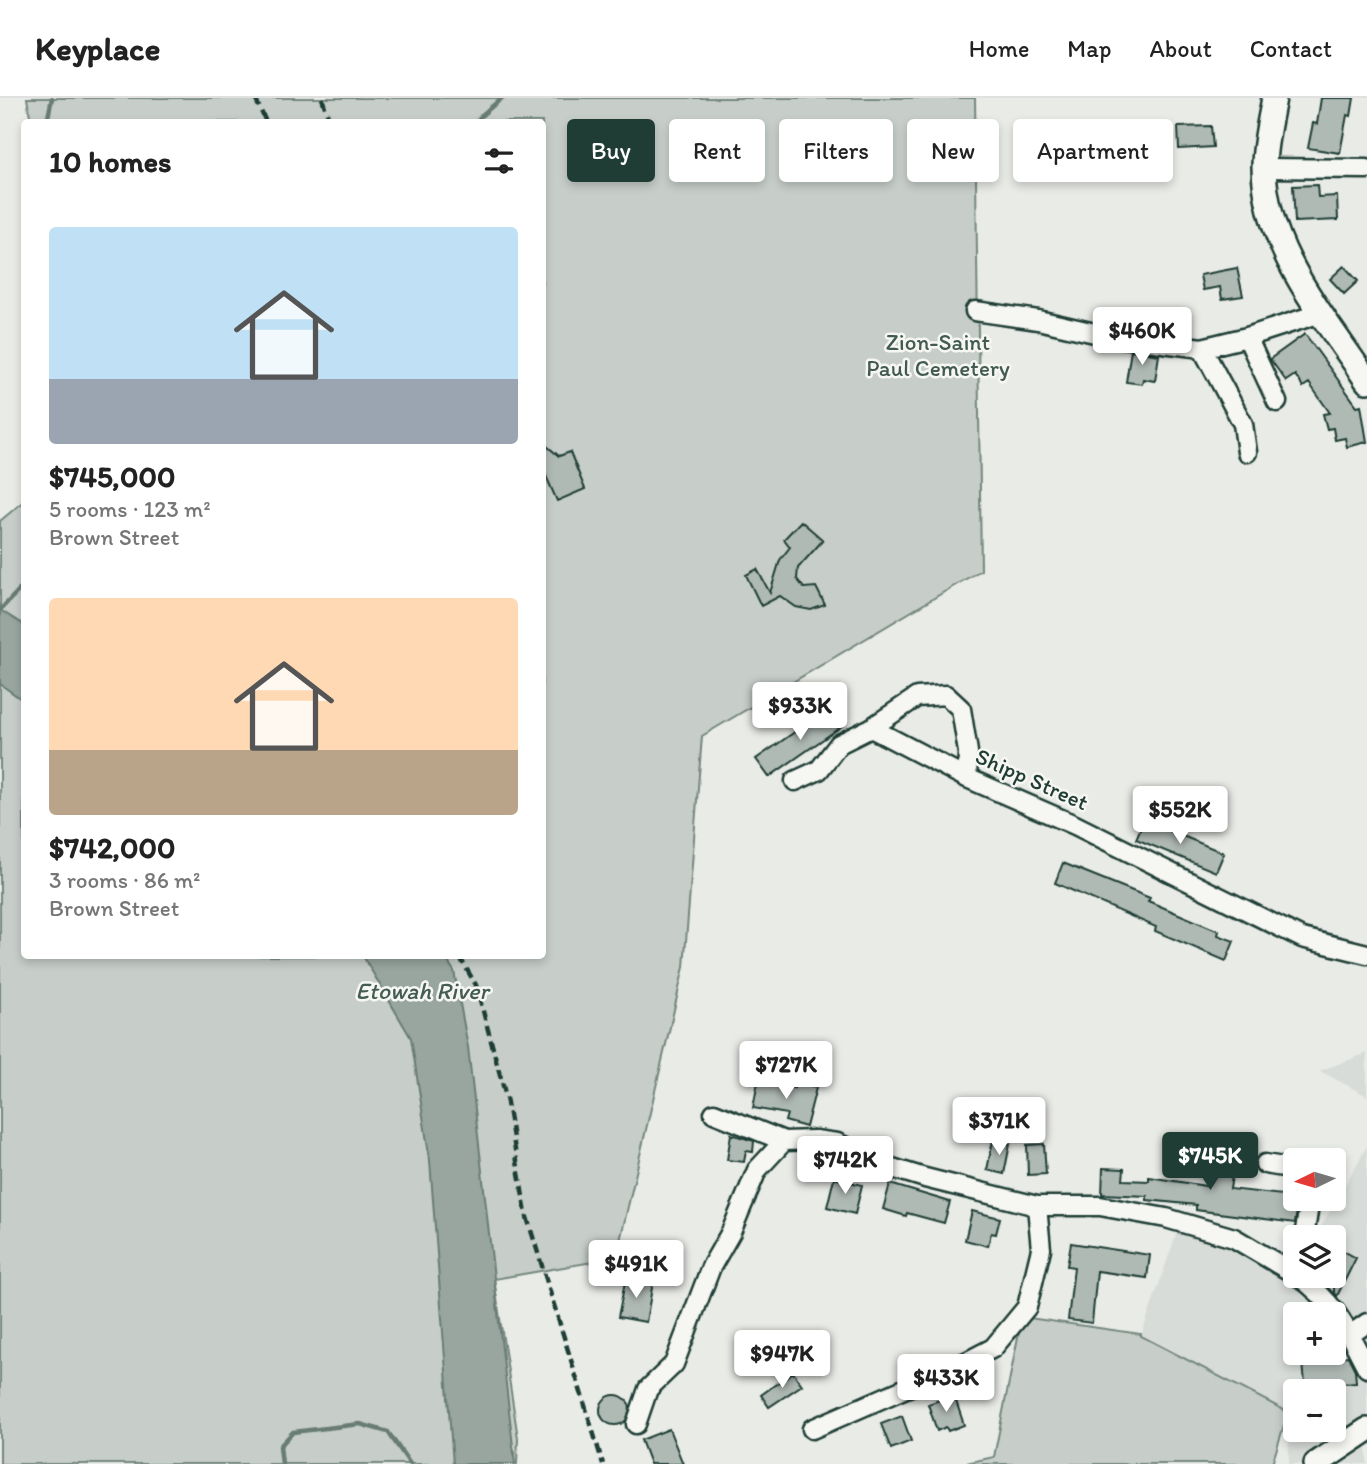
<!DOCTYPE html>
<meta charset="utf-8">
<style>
:root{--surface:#fff;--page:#f6f6f6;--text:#222;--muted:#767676;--line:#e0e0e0;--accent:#1f3d34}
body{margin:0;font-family:Itim,sans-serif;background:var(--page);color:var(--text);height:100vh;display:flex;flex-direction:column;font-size:26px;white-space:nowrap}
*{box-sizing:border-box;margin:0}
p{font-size:23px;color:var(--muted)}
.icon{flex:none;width:38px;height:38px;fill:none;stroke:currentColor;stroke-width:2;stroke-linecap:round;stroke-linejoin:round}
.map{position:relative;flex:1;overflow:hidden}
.drawer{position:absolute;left:21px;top:21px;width:525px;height:840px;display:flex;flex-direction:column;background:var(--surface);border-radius:7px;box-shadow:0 4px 10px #0003}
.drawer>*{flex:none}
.hud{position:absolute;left:567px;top:21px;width:665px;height:63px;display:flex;gap:14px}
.needle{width:46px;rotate:265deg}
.controls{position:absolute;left:1283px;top:1050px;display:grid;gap:14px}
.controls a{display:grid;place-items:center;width:63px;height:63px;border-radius:7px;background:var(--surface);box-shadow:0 4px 10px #0003;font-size:35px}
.price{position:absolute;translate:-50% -60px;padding:0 16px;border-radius:7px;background:#fff;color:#222;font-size:23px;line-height:46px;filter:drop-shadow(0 2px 4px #0008)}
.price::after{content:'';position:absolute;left:50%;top:42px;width:21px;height:16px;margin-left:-10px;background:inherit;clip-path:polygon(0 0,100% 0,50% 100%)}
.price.active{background:var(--accent);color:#fff}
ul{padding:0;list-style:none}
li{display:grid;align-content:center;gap:14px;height:371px;padding:0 28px}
li span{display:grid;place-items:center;height:217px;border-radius:7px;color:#555}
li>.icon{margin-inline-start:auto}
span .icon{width:126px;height:126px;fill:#fffc;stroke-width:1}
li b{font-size:30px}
h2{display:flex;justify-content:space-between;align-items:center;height:84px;padding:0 28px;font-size:30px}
.chip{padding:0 24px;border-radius:7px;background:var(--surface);box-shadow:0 4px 10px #0003;font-size:24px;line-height:63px}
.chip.active{background:var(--accent);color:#fff}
header{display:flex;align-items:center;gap:42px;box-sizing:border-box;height:98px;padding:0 35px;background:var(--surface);border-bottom:2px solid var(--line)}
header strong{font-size:33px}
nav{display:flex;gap:38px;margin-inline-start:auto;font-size:24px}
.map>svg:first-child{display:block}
</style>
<header>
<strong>Keyplace</strong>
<nav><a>Home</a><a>Map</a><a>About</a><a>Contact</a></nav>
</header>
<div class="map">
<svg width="1367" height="1366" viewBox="0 0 1367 1366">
<rect width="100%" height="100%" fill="#e9ebe7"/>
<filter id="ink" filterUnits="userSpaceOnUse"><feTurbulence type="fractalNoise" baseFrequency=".0143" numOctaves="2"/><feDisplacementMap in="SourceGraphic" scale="14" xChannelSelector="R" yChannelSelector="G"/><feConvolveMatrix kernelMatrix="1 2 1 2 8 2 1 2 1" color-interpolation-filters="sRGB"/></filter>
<g filter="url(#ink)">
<path fill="#d8dcd8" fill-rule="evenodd" d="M1367,955v43l-47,-25 2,-1z
M1367,1048v318h-78l-1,-52 -147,-76 41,-119 113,46v13h39v-39h-19zM1295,1216h39v39h-39zM1295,1293h39v39h-39z"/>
<path fill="#c7cec9" stroke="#73867e" stroke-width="2" d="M27,0h948l6,472 -279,166 -18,231 -68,291 -122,21 24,159 -1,26h-517v-943l24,-20v455h518v-834h-511z
M1022,1219l119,17v2l147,76 -16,52h-310l32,-7z"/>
<path fill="#99a6a0" stroke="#687c75" stroke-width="2" d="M0,512l24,15v76l-24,-17z
M363,858h81l10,15 14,76 47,417h-62l-23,-303 -19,-123z"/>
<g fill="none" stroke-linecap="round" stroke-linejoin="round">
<path stroke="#687c75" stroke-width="4.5" d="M47,24l5,-24
M476,24l7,-8 19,-16
M0,512l24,-25
M282,1366l-2,-18 13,-14 67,-8 28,8 22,32"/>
</g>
<path fill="#b0bab5" stroke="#1f3d34" stroke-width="2" d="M1321,0h33l-3,18 -4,-1 -7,38 -32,-5 5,-25 4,1z
M1211,28l2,21 -34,2 -1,-22z
M1317,87l1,12 19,-1 1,24 -43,2 -2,-36z
M1344,168l14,15 -14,13 -14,-15z
M1237,170l6,28 -21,3 -2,-12 -17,3 -3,-15z
M1305,236l52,72 4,-1 6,37 -20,5 -2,-9 -10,2 -2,-12 -6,1 -4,-15 7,-1 -21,-30 -6,4 -8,-12 -9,6 -16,-22z
M1131,252l28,5 -4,26 -12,-2 -1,5 -16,-2z
M542,344l17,14 11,-4 15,37 -28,12 -15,-34z
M801,423l22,19 -25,28 -1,11 7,9 12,-1 9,18 -14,5 -15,-3 -16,-11 -19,10 -15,-31 11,-6 13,24 10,-33 10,-13 -6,-8z
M832,608l13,18 -76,53 -13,-18z
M1144,722l80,33 -8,19 -80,-33z
M1063,765l87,35 -2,3 71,30 -1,4 16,6 -8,20 -71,-30 1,-4 -101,-44z
M758,984l36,6 1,-5 21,5 -10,39 -21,-6 2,-7 -34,-6z
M731,1036l23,7 -1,11 -7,-1 -2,11 -17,-2z
M993,1042l17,4 -6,30 -17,-4z
M1044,1046l2,30 -18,1 -1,-30z
M1213,1047l23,4 -6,40 52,6 1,-16 12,1v19h4l-4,24 -99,-13v-5l-49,-5v-4l-45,-2 1,-26 21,1 -1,11 26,1v-4l57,9z
M834,1080l28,7 -7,29 -28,-7z
M890,1086l60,18 -6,21 -37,-10 -1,3 -23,-7z
M972,1113l28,7 -4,16 -5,-1 -3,13 -23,-6z
M1071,1145l79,12 -3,23 -50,-7 -5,52 -24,-3 6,-53 -7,-1z
M1334,1148l22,12 -19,38 -3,-4z
M626,1179l27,5 -7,40 -28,-5z
M1302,1255h26v5l20,-2 7,14 1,12 -35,3v-3l-16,1z
M793,1274l9,13 -33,22 -8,-12z
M600 1312a15 15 0 1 1 30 0a15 15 0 1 1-30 0Z
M954,1297l10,30 -16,6 -2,-4 -9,4 -9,-27z
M902,1318l9,25 -20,8 -10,-25z
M669,1331l14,35h-33l-9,-24z"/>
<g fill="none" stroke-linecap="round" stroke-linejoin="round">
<defs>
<path id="minor" d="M1264,70l103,1
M975,213l63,9 70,16 94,12 45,-11 74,-24
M1247,239l30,65
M1202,250l41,76 4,28
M871,630l96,50 108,47 227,113 65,16
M795,683l24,-11 20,-26 32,-16 46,-31 29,-2 15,14 7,43 -1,26
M714,1015l70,28
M784,1043l31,-1 22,3 52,24 36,11 112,28h63l66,12 68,20 61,36
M1265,1066l30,5
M1304,1139l6,-38
M1298,1178c38,27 48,52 69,92
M1350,1237l17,-12
M636,1326l12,-35 26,-25 37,-97 20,-35 26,-62 27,-29
M812,1331l156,-68 25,-13 34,-41 14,-58 -4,-43"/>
<path id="major" d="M1274,0c-4,23 -10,46 -10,69 1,82 60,149 103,214
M1316,1366l51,-34"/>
</defs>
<use href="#minor" stroke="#1f3d34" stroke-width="23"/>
<use href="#major" stroke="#1f3d34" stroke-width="28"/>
<use href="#minor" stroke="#f6f6f2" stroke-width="18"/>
<use href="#major" stroke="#f6f6f2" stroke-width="23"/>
<path stroke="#1f3d34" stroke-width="4.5" stroke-dasharray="10 5" stroke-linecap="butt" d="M255,0l11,24
M322,0l8,24
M459,858l17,29 30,112 20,117 77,250"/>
</g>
</g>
<g text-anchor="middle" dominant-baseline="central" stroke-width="5" stroke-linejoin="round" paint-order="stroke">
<g font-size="23" fill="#415a52" stroke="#f6f6f2">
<text x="938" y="244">Zion-Saint<tspan x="938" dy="26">Paul Cemetery</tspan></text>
</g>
<g font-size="23" fill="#1f3d34" stroke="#f6f6f2">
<text transform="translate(1032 681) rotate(24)">Shipp Street</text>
</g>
<g font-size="24" font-style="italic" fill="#445c54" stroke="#f6f6f2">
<text x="422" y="892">Etowah River</text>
</g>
</g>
</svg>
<div class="controls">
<a><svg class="needle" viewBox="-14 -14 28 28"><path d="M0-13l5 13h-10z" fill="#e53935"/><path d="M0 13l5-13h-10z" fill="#767676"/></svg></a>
<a><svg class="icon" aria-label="layers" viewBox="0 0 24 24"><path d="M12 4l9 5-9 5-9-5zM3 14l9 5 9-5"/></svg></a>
<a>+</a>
<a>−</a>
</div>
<b class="price" style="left:1142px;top:269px">$460K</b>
<b class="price" style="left:800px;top:644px">$933K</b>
<b class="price" style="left:1180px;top:748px">$552K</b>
<b class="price" style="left:786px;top:1003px">$727K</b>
<b class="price" style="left:999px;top:1059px">$371K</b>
<b class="price active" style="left:1210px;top:1094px">$745K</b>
<b class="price" style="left:845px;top:1098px">$742K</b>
<b class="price" style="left:636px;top:1202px">$491K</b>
<b class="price" style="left:782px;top:1292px">$947K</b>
<b class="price" style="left:946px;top:1316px">$433K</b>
<div class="hud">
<a class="chip active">Buy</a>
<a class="chip">Rent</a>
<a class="chip">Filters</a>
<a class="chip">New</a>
<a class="chip">Apartment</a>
</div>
<section class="drawer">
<h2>10 homes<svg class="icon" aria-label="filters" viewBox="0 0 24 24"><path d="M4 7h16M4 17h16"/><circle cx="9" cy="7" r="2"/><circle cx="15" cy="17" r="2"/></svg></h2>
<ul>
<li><span style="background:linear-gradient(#bfe0f5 70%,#9aa5b1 0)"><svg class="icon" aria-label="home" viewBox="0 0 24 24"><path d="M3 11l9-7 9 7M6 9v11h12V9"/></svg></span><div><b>$745,000</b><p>5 rooms · 123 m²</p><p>Brown Street</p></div></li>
<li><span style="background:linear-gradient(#ffd9b3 70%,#b9a48a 0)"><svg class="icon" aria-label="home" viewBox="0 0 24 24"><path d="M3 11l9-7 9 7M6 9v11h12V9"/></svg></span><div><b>$742,000</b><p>3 rooms · 86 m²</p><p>Brown Street</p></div></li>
</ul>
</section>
</div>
